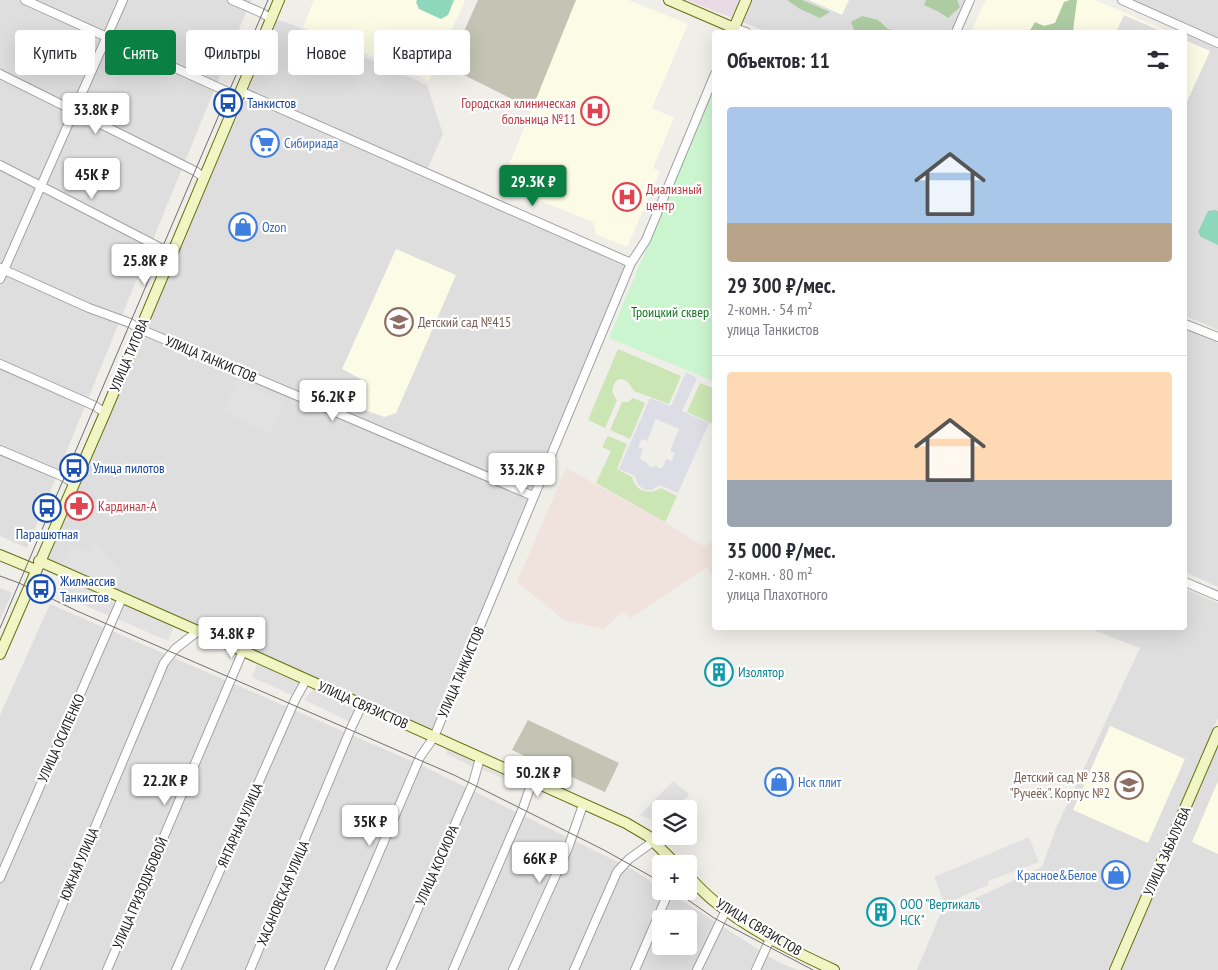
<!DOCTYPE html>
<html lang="ru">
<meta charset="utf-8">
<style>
:root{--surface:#fff;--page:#f2f2f3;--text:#2b2b33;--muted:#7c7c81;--line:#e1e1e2;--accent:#0b8043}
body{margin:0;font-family:"PT Sans Narrow",sans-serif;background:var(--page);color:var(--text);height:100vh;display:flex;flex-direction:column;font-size:19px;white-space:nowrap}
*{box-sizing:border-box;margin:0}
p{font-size:16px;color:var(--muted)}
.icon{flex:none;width:28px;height:28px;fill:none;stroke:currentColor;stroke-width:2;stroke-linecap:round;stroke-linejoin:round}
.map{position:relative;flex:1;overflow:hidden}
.drawer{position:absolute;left:712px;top:30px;width:475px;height:600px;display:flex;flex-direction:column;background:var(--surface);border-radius:5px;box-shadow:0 5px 20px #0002}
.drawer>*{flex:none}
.top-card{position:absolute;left:15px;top:30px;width:475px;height:45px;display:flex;gap:10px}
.controls{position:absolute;left:652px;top:800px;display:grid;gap:10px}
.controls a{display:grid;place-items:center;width:45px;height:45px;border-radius:5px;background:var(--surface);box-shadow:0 5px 20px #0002;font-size:25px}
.price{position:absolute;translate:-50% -42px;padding:0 11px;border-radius:5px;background:#fff;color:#222;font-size:16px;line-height:32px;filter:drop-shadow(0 1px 2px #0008)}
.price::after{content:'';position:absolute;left:50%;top:30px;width:15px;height:11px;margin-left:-8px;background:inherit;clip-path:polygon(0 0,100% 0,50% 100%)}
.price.active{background:var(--accent);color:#fff}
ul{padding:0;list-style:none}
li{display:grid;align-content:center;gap:10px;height:265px;padding:0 15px}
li+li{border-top:1px solid var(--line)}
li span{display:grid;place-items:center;height:155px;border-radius:5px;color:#555}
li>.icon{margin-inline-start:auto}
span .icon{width:90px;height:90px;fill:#fffc;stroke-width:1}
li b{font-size:21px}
h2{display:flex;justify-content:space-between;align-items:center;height:60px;padding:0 15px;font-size:21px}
.tag{padding:0 18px;border-radius:5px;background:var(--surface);box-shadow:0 5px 20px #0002;font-size:18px;line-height:45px}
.tag.active{background:var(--accent);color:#fff}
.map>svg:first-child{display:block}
</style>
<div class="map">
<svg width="1218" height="970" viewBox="0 0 1218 970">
<rect width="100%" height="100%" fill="#f0eee9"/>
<path fill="#dfdede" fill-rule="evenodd" d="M0,0h251l-224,548 -27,-12z
M749,0h217l-14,32h-184l-28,-11z
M1129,0h89v40z
M271,19l15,3 141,63 16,49 -17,38 205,91 -197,474 -395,-176z
M1185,34l33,14v282l-33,-14z
M1185,329l33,14v244l-33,-15z
M0,588l12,5 -12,27z
M1185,589l33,14v115l-110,252h-191l23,-55 102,-48 15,-41 83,-178 -52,-20h97z
M50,604l373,162 209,103 29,19v3h6l111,71 20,8h-798v-255zM661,919h28v27h-28z
M1218,732v238h-103z"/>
<path fill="#e9dbe6" d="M687,0h52l-7,18z"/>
<path fill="#fcfce6" d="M314,0h151l-36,81 -126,-54z
M576,0h52l60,24 -36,84 22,10 -21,50 7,4 -33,75 -31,-13 -3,-12 -92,-37z
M809,0h40l-7,15z
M986,0h109l74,32h-198z
M1185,40l25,11 -25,55z
M396,249l60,26 -60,138 -12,4 -30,-11 8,-22 -3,-6 -17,-9z
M1110,726l75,33 -37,84 -75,-33z
M1218,781v73l-26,-12z"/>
<path fill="#f0e3de" d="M566,468l99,54 39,25 11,-7v41l-8,-14 -76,51 -7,-7 -21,18 -39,-9 -47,-38z"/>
<path fill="#c4c4b5" d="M478,0h98l-44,109 -84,-42z
M528,720l91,43 -14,29 -93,-42z"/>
<path fill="#cbe5b4" d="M618,349l63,27 -12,28 -35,-13 -6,-9 -6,-3 -5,1c-6,7 -6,13 0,20l-12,28 -17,-8z
M700,383l15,6v36l-28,-13z
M633,398l12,5 -15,36 -20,-9 12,-28h6z
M608,436l19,8 -10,25 15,8c3,14 17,19 29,11l16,8 -12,26 -69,-39 15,-32 -9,-4z"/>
<path fill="#adcca2" d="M787,0h15l28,12 -10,6 -20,-9z
M926,0h31l3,7 -12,11 -9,-6 -15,-7z
M1070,0h7l-4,31 1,1h-45l6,-10 9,4 11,-3 9,-21z
M862,16l16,4 10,9 14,3h-47l-4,-10z"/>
<path fill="#cbf5cf" d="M715,85v297l-106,-44z"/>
<path fill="#8fd7bc" d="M417,0h37l-6,15 -7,4 -22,-10 -3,-7z
M1215,210l3,1v34l-17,-8 -3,-5 10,-21z"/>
<path fill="#e1e1e1" d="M1124,15l39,17h-47z
M237,380l48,23 -15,31 -48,-23z
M95,539l14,21 11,10 1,3 -6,15 -3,1 -50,-25 10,-21 17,9z
M67,580l46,20 1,6 -5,10 -49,-21z
M124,604l50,22 -6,15 -53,-23z
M257,664l43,19 -6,13 -42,-19z
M315,687l43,21 -7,14 -47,-22z
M445,745l31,14 -3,8 -26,-13z
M484,762l45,20 -3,6 -45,-19z
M673,781l16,13 -11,15h-17v15l-21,-9z
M1029,837l10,25 -51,19v4l-43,19 -11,-27z"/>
<path fill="#dddde6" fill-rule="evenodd" d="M686,372l11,6 -15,33 27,12 -31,70 -18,-8 -8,5h-6l-4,-2 -5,-5 -2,-7 -16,-7 31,-71 21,8zM656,419l23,10 -9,22 5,2 -3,8 -6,-2 -3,8 -3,1 -4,-2 -6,1 -4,-5 -5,-2 -1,-3 3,-8 -5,-2 4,-8 5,2z"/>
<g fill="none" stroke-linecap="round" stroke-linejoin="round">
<defs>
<path id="street" d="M25,0l201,91 11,7
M232,0l30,13 9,6
M1122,0l96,43
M732,32l2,-4 12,4
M956,32l14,-32
M0,74l195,97 8,6
M240,91l391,172
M0,165l159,82 12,8
M0,268l89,40 41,15 10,6 393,167
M0,279l123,-279
M1185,324l33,13
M0,364l95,42 10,7
M0,450l64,27 9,6
M1185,582l33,14
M0,878l122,-280
M35,970l129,-307 11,-14 23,-18
M107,970l136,-319
M176,970l119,-270 11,-20
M250,970l102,-244 10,-21
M329,970l91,-213 14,-20 197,-474 15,-23 69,-166
M391,970l82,-187 7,-25
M453,970l70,-162 9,-26
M513,970l55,-122 15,-43
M574,970l43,-98 12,-13 25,-18
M635,970l34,-79
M697,970l29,-60
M756,970l15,-33"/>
<path id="secondary" d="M669,0l65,28 12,-28
M0,555l36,15
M39,561l204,90 383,172 22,13 28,28
M0,654l105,-241 174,-413
M689,877c8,8 16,17 25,24 35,29 79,50 120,69
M1115,970l103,-238"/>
</defs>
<use href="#street" stroke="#a2a2a2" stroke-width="10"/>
<use href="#secondary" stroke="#647010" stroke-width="12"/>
<use href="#street" stroke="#fff" stroke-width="8"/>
<use href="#secondary" stroke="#f1f4c3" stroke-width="10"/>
<path stroke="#6f6f6f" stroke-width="1" d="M0,576l19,7 58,28 377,164 150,75 57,32
M0,628l268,-628
M675,891l39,27 99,52"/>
</g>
<defs>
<symbol id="bus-ring" viewBox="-11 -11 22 22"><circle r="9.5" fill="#fff" stroke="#1a4fb4" stroke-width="1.5"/><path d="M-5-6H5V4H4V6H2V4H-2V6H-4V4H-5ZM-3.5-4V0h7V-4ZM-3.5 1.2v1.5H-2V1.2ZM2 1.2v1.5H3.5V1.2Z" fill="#1a4fb4"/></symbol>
<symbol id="hospital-ring" viewBox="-11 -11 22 22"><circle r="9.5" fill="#fff" stroke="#e0444e" stroke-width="1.5"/><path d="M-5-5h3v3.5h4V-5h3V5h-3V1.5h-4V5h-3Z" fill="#e0444e"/></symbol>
<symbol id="supermarket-ring" viewBox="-11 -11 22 22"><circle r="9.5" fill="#fff" stroke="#3f7fe0" stroke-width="1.5"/><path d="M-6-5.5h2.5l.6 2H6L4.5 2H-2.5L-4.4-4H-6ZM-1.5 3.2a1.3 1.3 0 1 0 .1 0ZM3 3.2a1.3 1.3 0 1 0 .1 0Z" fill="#3f7fe0"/></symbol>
<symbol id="shop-ring" viewBox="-11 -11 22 22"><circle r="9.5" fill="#fff" stroke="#3f7fe0" stroke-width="1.5"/><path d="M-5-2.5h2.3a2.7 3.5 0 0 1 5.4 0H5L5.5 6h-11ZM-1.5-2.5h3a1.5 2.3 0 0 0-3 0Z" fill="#3f7fe0"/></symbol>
<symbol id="school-ring" viewBox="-11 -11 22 22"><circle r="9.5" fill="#fff" stroke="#8d6e63" stroke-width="1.5"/><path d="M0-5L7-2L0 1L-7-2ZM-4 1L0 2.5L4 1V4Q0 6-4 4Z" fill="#8d6e63"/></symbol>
<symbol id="pharmacy-ring" viewBox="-11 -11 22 22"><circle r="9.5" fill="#fff" stroke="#e0444e" stroke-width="1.5"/><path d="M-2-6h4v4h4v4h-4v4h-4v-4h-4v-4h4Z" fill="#e0444e"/></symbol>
<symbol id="building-ring" viewBox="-11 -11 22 22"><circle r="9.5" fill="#fff" stroke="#0f9aa8" stroke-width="1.5"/><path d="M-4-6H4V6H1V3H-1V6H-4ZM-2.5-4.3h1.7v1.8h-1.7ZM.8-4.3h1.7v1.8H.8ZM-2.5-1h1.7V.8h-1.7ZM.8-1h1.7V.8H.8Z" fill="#0f9aa8"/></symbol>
</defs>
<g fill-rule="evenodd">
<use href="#bus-ring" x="212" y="87" width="32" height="32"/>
<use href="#hospital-ring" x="579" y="95" width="32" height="32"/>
<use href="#supermarket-ring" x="249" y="127" width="32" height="32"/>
<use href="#hospital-ring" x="611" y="181" width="32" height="32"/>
<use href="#shop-ring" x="227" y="211" width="32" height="32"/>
<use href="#school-ring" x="383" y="306" width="32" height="32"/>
<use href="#bus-ring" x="58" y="452" width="32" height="32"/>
<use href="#pharmacy-ring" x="63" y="490" width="32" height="32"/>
<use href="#bus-ring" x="31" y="492" width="32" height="32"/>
<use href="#bus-ring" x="25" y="573" width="32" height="32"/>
<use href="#building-ring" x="703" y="656" width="32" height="32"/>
<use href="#shop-ring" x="763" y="766" width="32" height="32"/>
<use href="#school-ring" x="1113" y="769" width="32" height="32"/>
<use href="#shop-ring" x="1100" y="859" width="32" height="32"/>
<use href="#building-ring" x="865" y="896" width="32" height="32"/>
</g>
<g text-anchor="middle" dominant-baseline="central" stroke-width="4.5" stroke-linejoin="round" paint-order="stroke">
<g font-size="14" fill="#164399" stroke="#fff" text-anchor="start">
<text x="247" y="103">Танкистов</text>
<text x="93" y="468">Улица пилотов</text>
<text x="47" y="534" text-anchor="middle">Парашютная</text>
<text x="60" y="581">Жилмассив<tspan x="60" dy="16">Танкистов</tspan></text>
</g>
<g font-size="14" fill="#be3a42" stroke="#fff" text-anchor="start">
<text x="576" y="103" text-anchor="end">Городская клиническая<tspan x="576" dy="16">больница №11</tspan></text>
<text x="646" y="189">Диализный<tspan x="646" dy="16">центр</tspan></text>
<text x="98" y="506">Кардинал-А</text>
</g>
<g font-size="14" fill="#366cbe" stroke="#fff" text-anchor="start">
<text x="284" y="143">Сибириада</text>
<text x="262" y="227">Ozon</text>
<text x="798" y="782">Нск плит</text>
<text x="1097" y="875" text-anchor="end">Красное&amp;Белое</text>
</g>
<g font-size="14" fill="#177721" stroke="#fff">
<text x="670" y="312">Троицкий сквер</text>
</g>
<g font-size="14" fill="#785e54" stroke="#fff" text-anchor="start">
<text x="418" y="322">Детский сад №415</text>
<text x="1110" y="777" text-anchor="end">Детский сад № 238<tspan x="1110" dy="16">"Ручеёк". Корпус №2</tspan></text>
</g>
<g font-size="14" fill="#212121" stroke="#fff">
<text transform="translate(129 355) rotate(-67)">УЛИЦА ТИТОВА</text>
<text transform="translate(211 359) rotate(23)">УЛИЦА ТАНКИСТОВ</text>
<text transform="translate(461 672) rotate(-67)">УЛИЦА ТАНКИСТОВ</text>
<text transform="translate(363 705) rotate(24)">УЛИЦА СВЯЗИСТОВ</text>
<text transform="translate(61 738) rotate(-66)">УЛИЦА ОСИПЕНКО</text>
<text transform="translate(240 825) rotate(-66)">ЯНТАРНАЯ УЛИЦА</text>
<text transform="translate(1167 851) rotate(-66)">УЛИЦА ЗАБАЛУЕВА</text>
<text transform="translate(79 864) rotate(-67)">ЮЖНАЯ УЛИЦА</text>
<text transform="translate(437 865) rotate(-66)">УЛИЦА КОСИОРА</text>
<text transform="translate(140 893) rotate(-67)">УЛИЦА ГРИЗОДУБОВОЙ</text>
<text transform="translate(283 893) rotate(-67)">ХАСАНОВСКАЯ УЛИЦА</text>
<text transform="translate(759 927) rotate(31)">УЛИЦА СВЯЗИСТОВ</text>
</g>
<g font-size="14" fill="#0d838f" stroke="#fff" text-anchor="start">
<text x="738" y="672">Изолятор</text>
<text x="900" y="904">ООО "Вертикаль<tspan x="900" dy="16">НСК"</tspan></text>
</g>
</g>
</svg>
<div class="controls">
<a><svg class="icon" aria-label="layers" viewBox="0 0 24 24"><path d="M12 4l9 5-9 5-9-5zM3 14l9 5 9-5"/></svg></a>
<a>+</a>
<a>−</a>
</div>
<b class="price" style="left:96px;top:135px">33.8K ₽</b>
<b class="price" style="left:92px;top:200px">45K ₽</b>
<b class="price active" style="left:533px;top:207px">29.3K ₽</b>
<b class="price" style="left:145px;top:286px">25.8K ₽</b>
<b class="price" style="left:333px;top:422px">56.2K ₽</b>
<b class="price" style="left:522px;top:495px">33.2K ₽</b>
<b class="price" style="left:232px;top:659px">34.8K ₽</b>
<b class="price" style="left:538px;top:798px">50.2K ₽</b>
<b class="price" style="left:165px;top:806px">22.2K ₽</b>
<b class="price" style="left:370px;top:847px">35K ₽</b>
<b class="price" style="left:540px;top:884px">66K ₽</b>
<div class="top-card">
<a class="tag">Купить</a>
<a class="tag active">Снять</a>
<a class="tag">Фильтры</a>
<a class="tag">Новое</a>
<a class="tag">Квартира</a>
</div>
<section class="drawer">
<h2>Объектов: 11<svg class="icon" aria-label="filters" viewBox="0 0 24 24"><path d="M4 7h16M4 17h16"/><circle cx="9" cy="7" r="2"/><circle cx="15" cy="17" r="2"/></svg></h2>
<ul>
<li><span style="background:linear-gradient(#a9c7e8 75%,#b9a48a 0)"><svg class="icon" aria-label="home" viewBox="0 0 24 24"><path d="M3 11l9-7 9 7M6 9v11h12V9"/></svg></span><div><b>29 300 ₽/мес.</b><p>2-комн. · 54 m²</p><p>улица Танкистов</p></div></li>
<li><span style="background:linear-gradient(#ffd9b3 70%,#9aa5b1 0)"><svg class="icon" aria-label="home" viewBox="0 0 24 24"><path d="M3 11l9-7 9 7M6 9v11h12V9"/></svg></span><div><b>35 000 ₽/мес.</b><p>2-комн. · 80 m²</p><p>улица Плахотного</p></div></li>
</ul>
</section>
</div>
